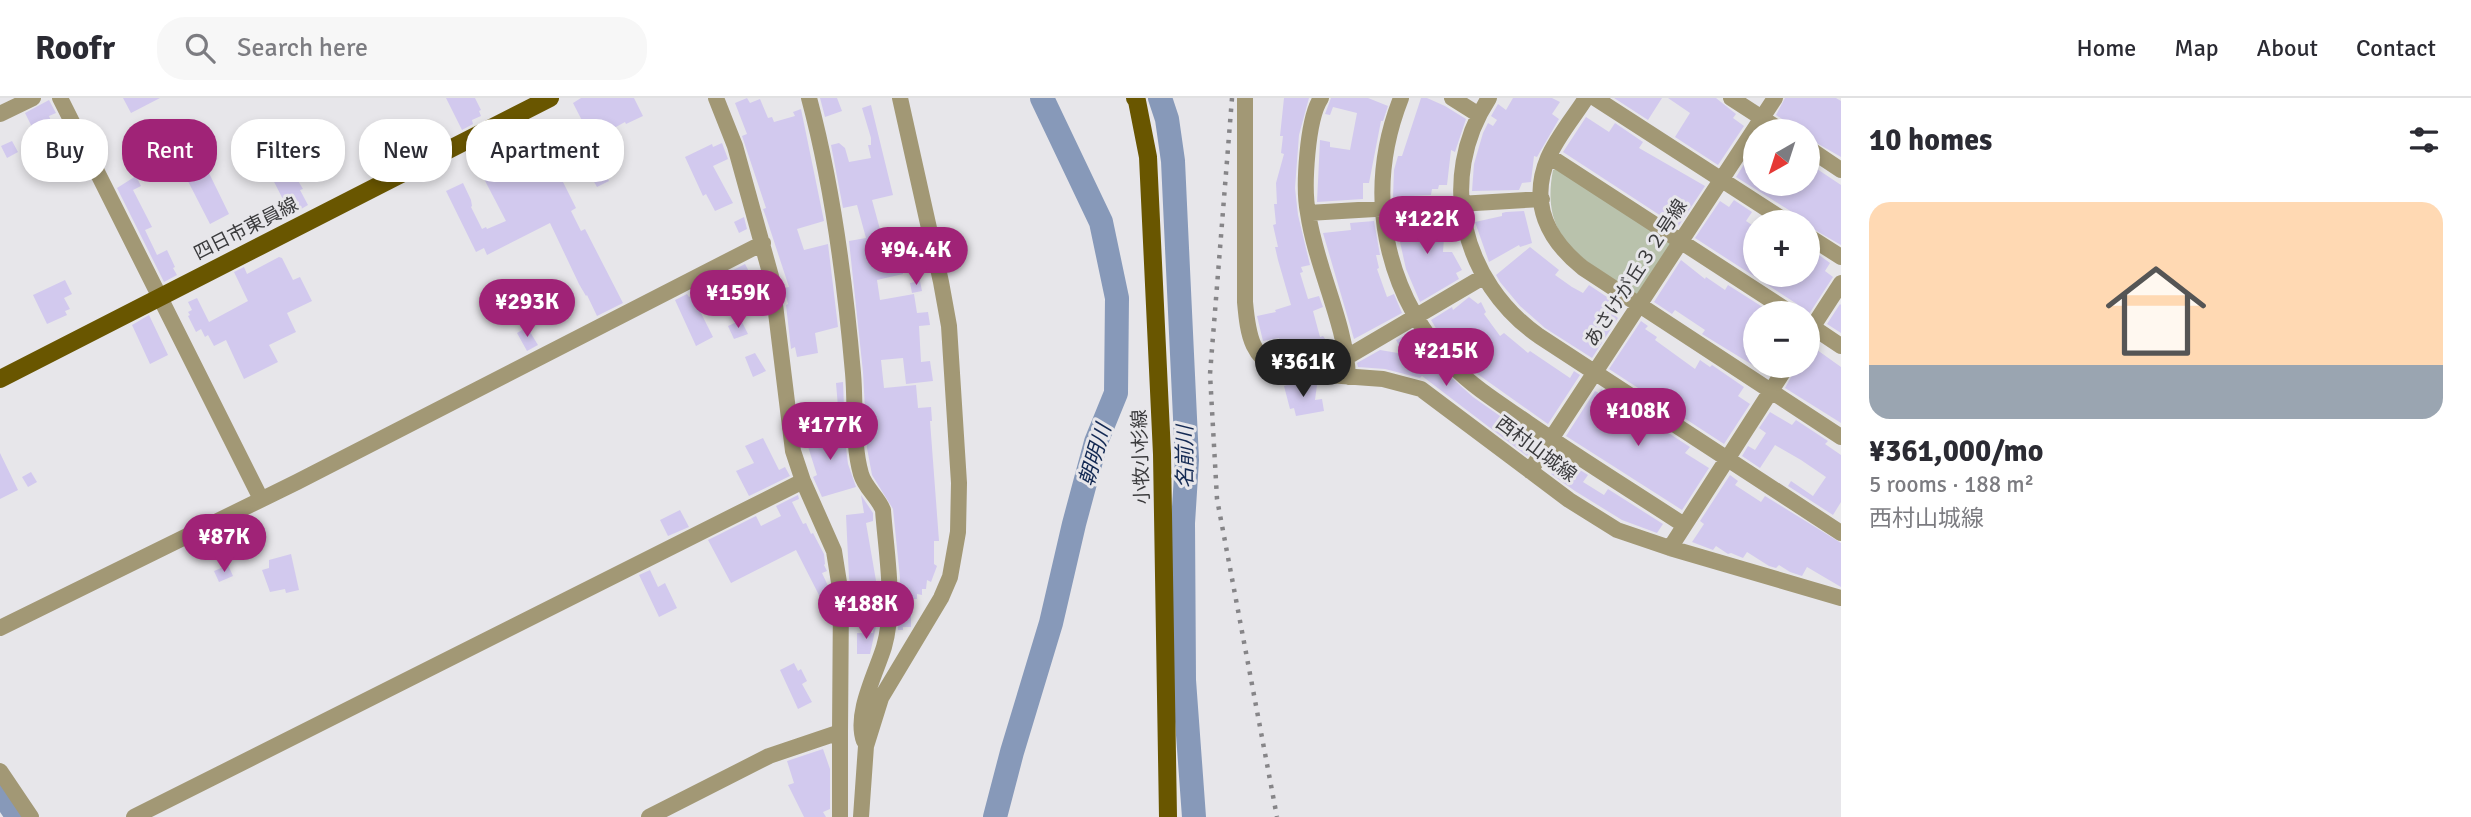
<!DOCTYPE html>
<meta charset="utf-8">
<style>
:root{--surface:#fff;--page:#f7f7f7;--text:#2b2b33;--muted:#7c7c81;--line:#e1e1e2;--accent:#a02377}
body{margin:0;font-family:Signika,"Noto Sans JP",sans-serif;background:var(--page);color:var(--text);height:100vh;display:flex;flex-direction:column;font-size:26px;white-space:nowrap}
*{box-sizing:border-box;margin:0}
p{font-size:23px;color:var(--muted)}
.icon{flex:none;width:38px;height:38px;fill:none;stroke:currentColor;stroke-width:2;stroke-linecap:round;stroke-linejoin:round}
.map{position:relative;flex:1;overflow:hidden}
.details{display:flex;flex-direction:column;background:var(--surface);width:630px}
.details>*{flex:none}
.guide{position:absolute;left:21px;top:21px;width:665px;height:63px;display:flex;gap:14px}
.needle{width:46px;rotate:219deg}
.fabs{position:absolute;left:1743px;top:21px;display:grid;gap:14px}
.fabs a{display:grid;place-items:center;width:77px;height:77px;border-radius:50%;background:var(--surface);box-shadow:0 4px 10px #0003;font-size:35px}
.price{position:absolute;translate:-50% -60px;padding:0 16px;border-radius:24px;background:var(--accent);color:#fff;font-size:23px;line-height:46px;filter:drop-shadow(0 2px 4px #0008)}
.price::after{content:'';position:absolute;left:50%;top:42px;width:21px;height:16px;margin-left:-10px;background:inherit;clip-path:polygon(0 0,100% 0,50% 100%)}
.price.selected{background:#222;color:#fff}
ul{padding:0;list-style:none}
li{display:grid;align-content:center;gap:14px;height:371px;padding:0 28px}
li span{display:grid;place-items:center;height:217px;border-radius:21px;color:#555}
li>.icon{margin-inline-start:auto}
span .icon{width:126px;height:126px;fill:#fffc;stroke-width:1}
li b{font-size:30px}
h2{display:flex;justify-content:space-between;align-items:center;height:84px;padding:0 28px;font-size:30px}
.tag{padding:0 24px;border-radius:28px;background:var(--surface);box-shadow:0 4px 10px #0003;font-size:24px;line-height:63px}
.tag.selected{background:var(--accent);color:#fff}
header{display:flex;align-items:center;gap:42px;box-sizing:border-box;height:98px;padding:0 35px;background:var(--surface);border-bottom:2px solid var(--line)}
header strong{font-size:33px}
nav{display:flex;gap:38px;margin-inline-start:auto;font-size:24px}
.search{width:490px;height:63px;background:var(--page);display:flex;align-items:center;gap:18px;box-sizing:border-box;padding:0 24px;border-radius:28px;color:var(--muted);font-size:26px}
main{display:flex;flex:1;min-height:0}
.map>svg:first-child{display:block}
</style>
<header>
<strong>Roofr</strong>
<div class="search"><svg class="icon" aria-label="search" viewBox="0 0 24 24"><circle cx="10" cy="10" r="6"/><path d="M15 15l6 6"/></svg>Search here</div>
<nav><a>Home</a><a>Map</a><a>About</a><a>Contact</a></nav>
</header>
<main>
<div class="map">
<svg width="1841" height="719" viewBox="0 0 1841 719">
<rect width="100%" height="100%" fill="#e7e6ea"/>
<path fill="#b9c2ac" d="M1559,69l112,74 3,6 -37,47c-52,-34 -98,-52 -84,-124z"/>
<g fill="none" stroke-linecap="round" stroke-linejoin="round">
<path stroke="#8799b9" stroke-width="24" d="M1160,0l7,21 6,42 4,87 10,212 -4,63 1,157 10,137
M0,693l18,26
M995,719l17,-65 39,-129 23,-99 22,-82 20,-49 1,-95 -16,-76 -59,-124"/>
</g>
<path fill="#d2c9ee" d="M123,0h37l-29,15z
M446,0h29l6,12 -2,1 2,5 -9,4 1,4 -11,6z
M581,0h53l9,18 -17,8 -1,-2 -33,18 -19,-37z
M747,0l3,5 10,-4 8,19 4,-1 2,5 21,-6 -2,-4 8,-3 23,112 -27,8 7,21 24,-6 10,83 -23,6 3,20 -21,4 -2,-10 -4,2 -5,-44 2,-1 -4,-16 5,-1 -23,-70 -3,-8 3,-1 -24,-72 5,-2 -12,-31z
M820,0h17l5,13 -17,6z
M1284,0h25l-10,37 -4,53 3,27 12,50 -9,2 2,5 -3,1 8,26 11,-3 4,11 -10,4 7,26 3,-1 3,4 5,19 -15,5 -8,-1 -1,-6 -24,2 -4,-21 -16,3 -6,-25 19,-4 -1,-2 16,-5 -13,-45 -3,-13h3l-5,-22 3,-1 -2,-20h3l-1,-21 8,-29 -3,-1 2,-17h-3z
M1331,0h37l20,8 -5,15h-2l-12,62h-6v16l-46,3 3,-62 10,2v5l20,3 7,-37 -24,-6 -3,8 -5,-1z
M1421,0h6l18,8 21,13 -11,33 -4,-2 -4,35h-8l-1,4h-6l-1,6 -38,2 1,-27 4,-14h4l2,-6z
M1513,0h39l8,4 -8,12 7,5 -22,38 -3,-1 -3,26 -9,1 -3,7 -47,1 2,-27 9,-31 5,-10 5,3 4,-6 -6,-4 7,-12 8,6z
M1614,0h48l-14,22z
M1668,0h48l20,16 -3,4 11,8 -26,39 -43,-28 15,-24z
M1785,0h51l5,3v56l-33,-19v-7h-16l-4,-8 -12,-8z
M49,2l7,13 -7,3 15,37 -15,8 -24,-48z
M871,7l22,90 -21,5 9,33 24,-6 8,25 -13,4 3,18 -26,6 3,20 34,-6 3,19 11,-1 2,13 -11,1 2,36 9,-1 3,20 -27,3 -3,-26 -22,2 3,28 32,-3 2,23 13,-1 1,14h-2l9,120h-5v23l3,2 -6,16 -4,-2 -1,9h-4v6l-5,-1v5h-6v28h-8v3h-5l2,-52 -7,-69 -21,-34 -5,-27 -4,-76 -14,-131 17,-3 -9,-33 -14,3 -12,-63 8,-2 6,5 4,14 22,-4 -3,-13h3v-7l-9,-30z
M1586,19l23,15 6,-9 28,19 -4,6 66,38 -27,41 -115,-75z
M12,43l6,11 -11,6 -6,-12z
M489,44l9,18 5,-2 6,12 30,-15 5,9 8,-4 24,48 -5,3 10,20 4,-2 38,74 -26,13 -10,-21 -1,1 -7,-12 -29,-61 -63,32 -3,-7 -8,4 -30,-61 17,-8 8,17 1,6 -1,1 11,22 4,-2 1,2 19,-8 -36,-69z
M722,45l6,16 -15,7 20,37 -18,8 -9,-17 -3,2 -18,-39 27,-13 1,3z
M1755,49v37h53v-21l33,22v60l-33,-19v-4l-72,-45z
M189,51l8,16 4,-2 5,9 2,-1 21,43 -19,10 -35,-68z
M277,67l5,8 7,-3 6,10 2,-1 6,10 -3,1 8,15 -17,10 -23,-45z
M601,69l8,14 -12,6 -8,-14z
M136,78l5,10 -8,4 19,37 -7,3 12,25 10,-5 8,17 -2,1 4,7 -13,7 -47,-94z
M1734,102l18,12 -6,9 9,6v48h53v-19l7,5 4,-6 11,8 -5,8 8,6 -24,37 -8,-1 -4,-9 -102,-66 25,-37 9,6z
M1524,113l8,32 -12,4 -1,-2 -30,17 -14,-40 27,-6v-3l4,-1z
M1439,118l6,7 -2,29h9l10,18 -6,3 3,6 -39,23 -14,-33 -10,-45 27,-5v-2z
M744,119l3,12 -8,4 -5,-11z
M1374,123l6,34h-4l3,13 -2,1 10,28 7,-3 8,19 -48,26 -31,-106 28,-3 -1,-7z
M1530,149l29,23 -4,5 17,12 11,6 6,-8 27,18 -5,9 7,6 -26,40 -47,-30 -25,-22 -20,-24 -4,-7z
M279,159l3,1 11,22 7,-3 12,24 -25,12 9,19 -27,13 9,17 -34,17 -18,-39 -12,6 -6,-11 -3,2 -4,-8 -5,3 -8,-16 2,-1 -2,-3 4,-2 -4,-8 9,-4 12,24 39,-21 -14,-29 10,-5 3,7z
M1681,162l24,19 1,-2 19,13 3,-5 44,28h-17v53h20l-6,9 -67,-41 3,-4 -30,-20 -3,4 -18,-12z
M745,166l8,15 -54,30 14,28 -17,9 -21,-46 12,-6 2,3 20,-8 -3,-5z
M65,182l7,14 -8,4 6,11 -5,2 2,4 -20,9 -14,-29z
M920,183l2,10 -10,2 -2,-10z
M1469,199l9,7 3,-2 5,10 -2,2 16,22 4,-3 24,20 2,-2 40,27 4,-7 6,4 -32,49 -72,-51 -16,-15 -23,-28 -6,-10 21,-13 1,3z
M1840,206l1,1v28l-14,-9z
M149,217l19,40 -18,9 -18,-39z
M741,222l7,14 -14,5 -6,-13z
M1641,223l7,5 -3,3 12,8 -2,3 40,29 5,-9 10,7 2,-2 32,22 -6,9 12,8 -26,40 -115,-75z
M527,229l11,18 -11,6 -10,-18z
M1404,238l6,6 7,-5 12,16 -8,6 18,15 4,-4 30,27 64,45 -10,14 -105,-80 -2,2 -35,-9 -27,-2 -1,-4 23,-13 24,4 -8,-14z
M1815,243l-2,6 28,20v56l-56,-35 12,-22h11v-22z
M755,255l11,18 -13,6 -8,-20z
M843,284l1,25h-6l-2,-24z
M1293,285l24,2 -2,15 7,-1 2,12 -28,5 -2,-8 -4,1 -6,-23z
M1601,291l89,58 -5,6 24,15 -27,42 -116,-74 29,-45 4,2z
M1770,314l22,13 4,-5 32,21 -3,3 16,11v47l-8,13 -45,-29 3,-5 22,15 13,-19 -25,-17 -26,-15 -15,23 -18,-12 6,-10 7,4 11,-17 -7,-5z
M825,329l3,9 16,-4 4,32 8,23 -34,10 -9,-20 4,-2 -13,-41z
M763,340l16,32 6,-3 5,9 -41,20 -13,-25 18,-8 -9,-17z
M0,355l18,37 -18,9z
M1559,363l9,5 1,-3 19,12 -5,7 21,13 4,-6 55,35 -6,9 -35,-13 -47,-29 -24,-17z
M31,374l6,10 -9,5 -6,-10z
M1730,377l8,6 -3,4 26,17 4,-6 76,47v44l-34,-20 -5,9 -12,-4 -11,-7 -3,3 -7,-2 -22,-14 -4,6 -12,-5 -3,1 -12,-8 -3,4 -21,-8 12,-18 -4,-3z
M798,397l1,4 -7,3 11,22 3,-1 5,11 2,-1 11,21 1,10 -1,1 3,6 -5,2 7,15 1,8 -8,5 -26,-51 -65,33 -23,-43 48,-24 5,10 20,-10 -5,-10z
M861,397l12,18v8l-7,2 13,75h-25l-5,-20 -3,-63 18,-2z
M680,412l9,17 -21,9 -8,-16z
M291,456l8,36 -13,3 -1,-4 -15,3 -8,-22 7,-2v-8z
M228,467l5,11 -14,6 -5,-11z
M650,472l8,17 7,-4 12,25 -18,9 -20,-42z
M878,519l-8,37h-13v-21h16l1,-15z
M794,565l4,8 3,-2 6,12 -5,3 10,18 -14,7 -18,-39z
M823,651l7,20v40l-7,3 3,5h-22l-16,-32 6,-2 -7,-22z"/>
<g fill="none" stroke-linecap="round" stroke-linejoin="round">
<path stroke="#a29875" stroke-width="16" d="M60,0l201,401
M809,0c24,89 36,183 44,275 3,33 -1,69 8,101 4,14 17,23 22,36 3,42 13,96 1,137 -8,26 -30,67 -20,94
M1245,0v204c3,33 6,59 42,70l96,7 38,10 148,111 48,30 53,18 171,50
M1401,0c-37,94 -18,193 51,267 22,23 50,40 76,58 51,35 104,68 156,102
M1452,0l27,17
M1489,0c-53,81 -27,184 50,238l302,197
M1586,0c-12,19 -29,39 -38,60 -19,45 0,82 35,110l258,169
M1595,0l192,124
M1731,0l51,33
M0,16l33,-16
M1808,50l33,22
M1549,58l242,157
M1308,115c-5,-25 -1,-94 13,-115
M1808,138l33,21
M1808,226l33,22
M1808,236l33,-51
M1347,259l136,-80
M1348,279c-2,-54 -32,-109 -40,-164l234,-14
M1530,373l245,-373
M1670,450l117,-182
M0,530l297,-146 466,-239
M0,673l31,46
M134,719l669,-336
M649,719l120,-61 71,-24 1,-137 -7,-44 -31,-70 -10,-30 -21,-171 -37,-134 -19,-48
M840,719v-85
M861,719l5,-71 15,-48 60,-100 9,-21 8,-45 1,-49 -10,-157 -8,-44 -41,-184"/>
<path stroke="#695600" stroke-width="18" d="M1135,0l2,3 11,56 14,297 6,363
M0,281l550,-281"/>
<path stroke="#868588" stroke-width="4.5" stroke-dasharray="3.5 7" stroke-linecap="butt" d="M1232,0l-22,276 7,125 60,318"/>
</g>
<g text-anchor="middle" dominant-baseline="central" stroke-width="6" stroke-linejoin="round" paint-order="stroke">
<g font-size="19" fill="#3b3b3d" stroke="#e7e6ea">
<text transform="translate(246 131) rotate(-27)">四日市東員線</text>
<text transform="translate(1636 175) rotate(-57)">あさけが丘３２号線</text>
<text transform="translate(1536 351) rotate(37)">西村山城線</text>
<text transform="translate(1141 359) rotate(-92)">小牧小杉線</text>
</g>
<g font-size="21" font-style="italic" fill="#132953" stroke="#e7e6ea">
<text transform="translate(1095 357) rotate(-73)">朝明川</text>
<text transform="translate(1185 359) rotate(-90)">名前川</text>
</g>
</g>
</svg>
<div class="fabs">
<a><svg class="needle" viewBox="-14 -14 28 28"><path d="M0-13l5 13h-10z" fill="#e53935"/><path d="M0 13l5-13h-10z" fill="#7c7c81"/></svg></a>
<a>+</a>
<a>−</a>
</div>
<b class="price" style="left:1427px;top:158px">¥122K</b>
<b class="price" style="left:916px;top:189px">¥94.4K</b>
<b class="price" style="left:738px;top:232px">¥159K</b>
<b class="price" style="left:527px;top:241px">¥293K</b>
<b class="price" style="left:1446px;top:290px">¥215K</b>
<b class="price selected" style="left:1303px;top:301px">¥361K</b>
<b class="price" style="left:1638px;top:350px">¥108K</b>
<b class="price" style="left:830px;top:364px">¥177K</b>
<b class="price" style="left:224px;top:476px">¥87K</b>
<b class="price" style="left:866px;top:543px">¥188K</b>
<div class="guide">
<a class="tag">Buy</a>
<a class="tag selected">Rent</a>
<a class="tag">Filters</a>
<a class="tag">New</a>
<a class="tag">Apartment</a>
</div>
</div>
<section class="details">
<h2>10 homes<svg class="icon" aria-label="filters" viewBox="0 0 24 24"><path d="M4 7h16M4 17h16"/><circle cx="9" cy="7" r="2"/><circle cx="15" cy="17" r="2"/></svg></h2>
<ul>
<li><span style="background:linear-gradient(#ffd9b3 75%,#9aa5b1 0)"><svg class="icon" aria-label="home" viewBox="0 0 24 24"><path d="M3 11l9-7 9 7M6 9v11h12V9"/></svg></span><div><b>¥361,000/mo</b><p>5 rooms · 188 m²</p><p>西村山城線</p></div></li>
</ul>
</section>
</main>
